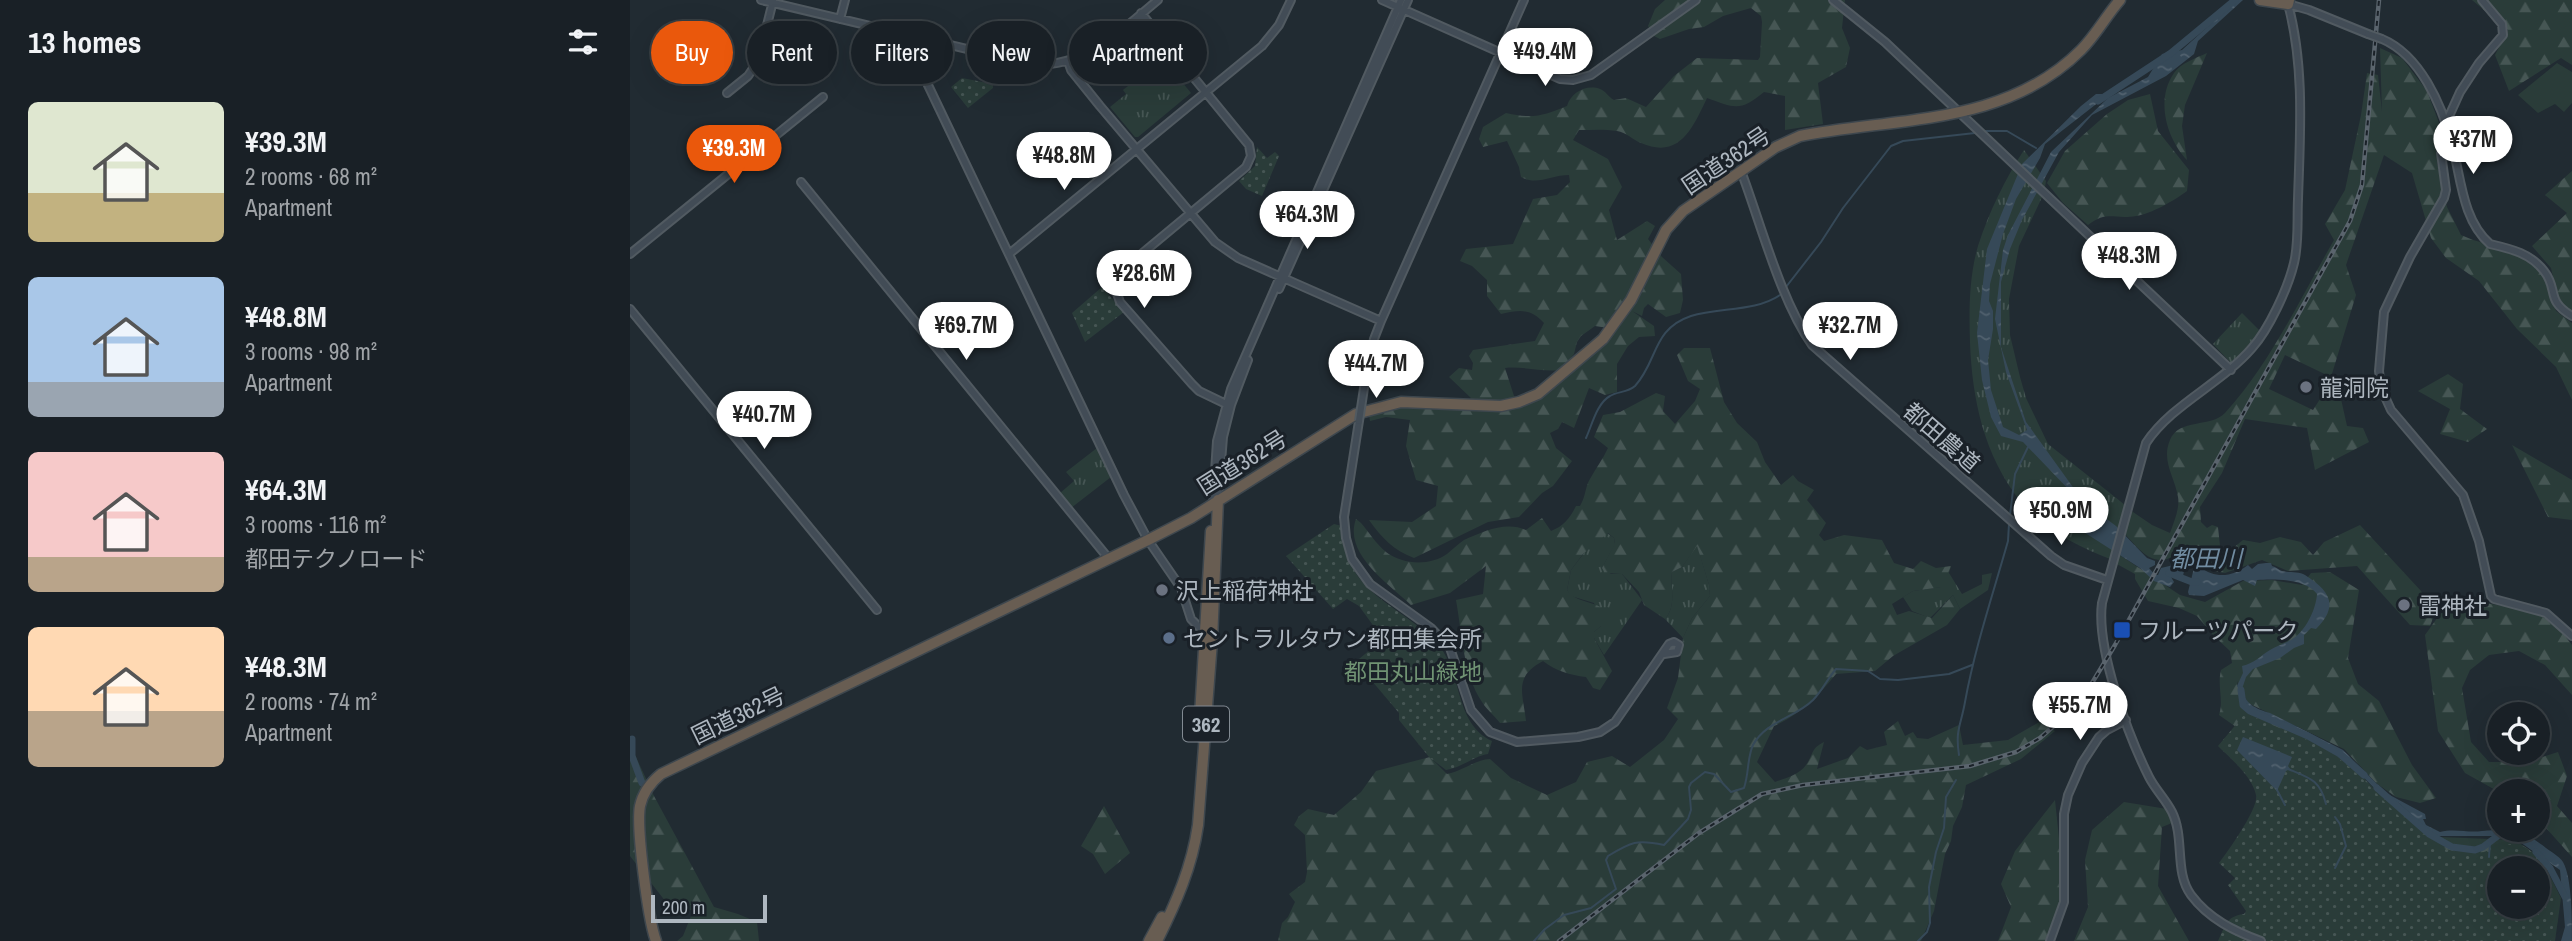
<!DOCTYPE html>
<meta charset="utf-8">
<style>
:root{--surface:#192026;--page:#262d32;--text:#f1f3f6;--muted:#9fa3a7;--line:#373e43;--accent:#ea580c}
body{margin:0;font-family:"Archivo Narrow","Noto Sans JP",sans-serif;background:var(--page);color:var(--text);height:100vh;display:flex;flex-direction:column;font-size:26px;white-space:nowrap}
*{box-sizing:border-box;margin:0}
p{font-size:23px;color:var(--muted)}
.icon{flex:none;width:38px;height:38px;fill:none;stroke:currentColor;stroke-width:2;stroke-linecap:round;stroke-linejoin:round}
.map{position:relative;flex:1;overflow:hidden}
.side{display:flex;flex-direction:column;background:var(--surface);width:630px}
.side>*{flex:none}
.hud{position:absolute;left:21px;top:21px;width:665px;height:63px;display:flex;gap:14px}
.buttons{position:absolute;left:1857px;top:702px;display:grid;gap:14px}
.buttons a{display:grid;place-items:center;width:63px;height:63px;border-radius:50%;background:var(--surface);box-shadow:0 7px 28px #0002,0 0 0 2px var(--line);font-size:35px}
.scale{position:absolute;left:21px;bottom:18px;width:116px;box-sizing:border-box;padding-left:7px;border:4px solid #aeb7c0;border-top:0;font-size:19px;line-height:24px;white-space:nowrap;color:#aeb7c0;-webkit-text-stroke:5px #1a2128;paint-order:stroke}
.price{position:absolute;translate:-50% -60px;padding:0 16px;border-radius:24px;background:#fff;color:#222;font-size:23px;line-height:46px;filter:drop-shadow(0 2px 4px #0008)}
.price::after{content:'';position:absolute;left:50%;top:42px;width:21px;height:16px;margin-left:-10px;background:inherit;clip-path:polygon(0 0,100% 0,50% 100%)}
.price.active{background:var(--accent);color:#fff}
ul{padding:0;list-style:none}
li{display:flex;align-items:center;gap:21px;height:175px;padding:0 28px}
li span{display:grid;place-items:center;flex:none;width:196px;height:140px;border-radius:10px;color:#555}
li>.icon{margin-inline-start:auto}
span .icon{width:84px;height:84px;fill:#fffc;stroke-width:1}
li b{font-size:30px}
h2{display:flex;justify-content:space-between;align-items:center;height:84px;padding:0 28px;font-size:30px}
.tag{padding:0 24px;border-radius:32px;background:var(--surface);box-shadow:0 7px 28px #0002,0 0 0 2px var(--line);font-size:24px;line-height:63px}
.tag.active{background:var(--accent);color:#fff}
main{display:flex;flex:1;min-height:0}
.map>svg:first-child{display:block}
</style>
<main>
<section class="side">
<h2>13 homes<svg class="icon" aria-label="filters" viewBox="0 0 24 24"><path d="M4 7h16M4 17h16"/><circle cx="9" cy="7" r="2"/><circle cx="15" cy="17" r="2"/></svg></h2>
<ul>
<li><span style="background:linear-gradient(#dfe7d0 65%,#c2b280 0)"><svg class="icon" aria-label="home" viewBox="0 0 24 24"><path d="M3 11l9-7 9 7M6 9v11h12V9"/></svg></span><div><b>¥39.3M</b><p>2 rooms · 68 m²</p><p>Apartment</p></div></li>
<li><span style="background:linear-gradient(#a9c7e8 75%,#9aa5b1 0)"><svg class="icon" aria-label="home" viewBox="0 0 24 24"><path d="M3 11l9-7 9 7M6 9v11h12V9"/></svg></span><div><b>¥48.8M</b><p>3 rooms · 98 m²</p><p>Apartment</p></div></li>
<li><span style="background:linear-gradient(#f6c9c9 75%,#b9a48a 0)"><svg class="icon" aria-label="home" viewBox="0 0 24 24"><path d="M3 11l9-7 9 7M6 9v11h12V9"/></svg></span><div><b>¥64.3M</b><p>3 rooms · 116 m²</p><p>都田テクノロード</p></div></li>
<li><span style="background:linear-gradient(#ffd9b3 60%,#b9a48a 0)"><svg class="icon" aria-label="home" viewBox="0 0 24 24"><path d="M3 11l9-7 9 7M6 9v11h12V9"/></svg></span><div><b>¥48.3M</b><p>2 rooms · 74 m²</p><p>Apartment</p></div></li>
</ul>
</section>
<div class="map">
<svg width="1942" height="941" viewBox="0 0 1942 941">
<defs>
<pattern id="grass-tufts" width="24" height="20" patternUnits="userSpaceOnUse" patternTransform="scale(1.75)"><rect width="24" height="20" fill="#2a3c39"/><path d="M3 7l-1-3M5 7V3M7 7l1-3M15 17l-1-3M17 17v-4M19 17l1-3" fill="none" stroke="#465654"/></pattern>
<pattern id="forest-firs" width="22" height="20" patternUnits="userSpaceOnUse" patternTransform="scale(1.75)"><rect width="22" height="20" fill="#2a3c39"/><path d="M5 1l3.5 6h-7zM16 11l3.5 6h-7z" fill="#465654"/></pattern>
<pattern id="park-dots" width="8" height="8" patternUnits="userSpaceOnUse" patternTransform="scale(1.75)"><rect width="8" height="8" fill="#2a3c39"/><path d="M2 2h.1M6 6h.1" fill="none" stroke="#465654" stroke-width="1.8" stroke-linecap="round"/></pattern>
<pattern id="water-ripples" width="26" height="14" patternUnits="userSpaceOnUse" patternTransform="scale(1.75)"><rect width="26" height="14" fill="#364958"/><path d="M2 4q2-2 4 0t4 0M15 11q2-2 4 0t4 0" fill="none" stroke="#51616e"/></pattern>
</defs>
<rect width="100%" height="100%" fill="#212b32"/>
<path fill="url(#grass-tufts)" d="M506,36h8l47,57 -53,44h-3l-25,-30 16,-13 -3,-4 10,-8 -22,-26z
M1394,150l22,31 -2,12 -25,53 -10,53 1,36 10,42 6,21 22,46 77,61 -15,54c-33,-13 -66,-29 -89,-57 -37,-46 -49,-103 -51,-160 -1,-32 -1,-65 8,-96 11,-34 27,-67 46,-96z
M1612,313l17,17 -5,12 -22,22 -19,-20z
M467,448l14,29 -40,31 -12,-14 15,-13 -8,-9z
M977,533l7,5 1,6 -13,24 9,6h11l20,26 -38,55 -10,-17v-6l7,-6 -7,-23 -23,-7 -4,-6 4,-20 27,-35z
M1067,545l12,40 1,11 -18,22 -9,20 -18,-19c12,-14 5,-30 7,-47l10,-5z
M1321,566l-2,7 13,21 20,-10v-9l10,-2 -4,17 -28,19 -7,-14 -23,23 -18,-7 -9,-14 10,-6 28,-4z"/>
<path fill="url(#forest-firs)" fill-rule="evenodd" d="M1035,0h180l-3,28 8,20 -4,19 -28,16 5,41 -38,6v-34l-21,-4c-24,20 -29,16 -57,6 -14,29 -27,62 -66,45 -8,-3 -15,-11 -24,-12 -12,-2 -25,-1 -38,-1l-6,10 35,19 14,28 -13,23 8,30 30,-19 8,5 -7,13 14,18 19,17 2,26 -3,13 -14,4 -18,-13 -4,4 -2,8 -10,-5 22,15 1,10 -16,1 -11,9 -11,18v28l-12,3 -16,-7 -15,40 -12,-6 -4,7 -8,4 6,15 16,13 -19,25 -11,7 -23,24 -31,5 -74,36c-21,-8 -32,-20 -45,-38l43,2 24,-16 2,-20 -22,-6 -10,-34 4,-26 -24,-3 -16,4 -1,-6c29,-12 57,-7 88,-6l14,-11 -22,-21 10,-9 13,2 1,-7 -4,-7 4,-6 62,-9 9,-18c-14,-15 -24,-13 -43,-9l-14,-18v-16l-15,-14 -12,-5 6,-12 47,-5 20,-45 24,-4 13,-13 -1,-7c-18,0 -32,11 -48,2l-2,-10 -12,-26 -24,6 -4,-8 4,-12 23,-14c27,6 37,3 61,-7 4,-14 20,-22 33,-17 6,2 8,8 14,11l12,-2 20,9 28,-31 23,-18 61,2 2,-3 2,-35 -1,-6 -10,-8 -28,8 -19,11 -15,2 -29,10 -6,-3 -6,-10 7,-17zM965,326l13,2 -75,73 -11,5 -8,-10 -9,-28c18,-2 37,4 56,2l13,-16 3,-12 4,-6z
M1842,0h100v65l-11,-7 -52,33 -14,-36 13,-25z
M1750,48l22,10 25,33 17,45 -7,27 10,44 14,28 12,5 54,15 16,21 13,35 16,12v77l-16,-33 -39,-38 -38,-48 -33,-23 -15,-20 -19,-65 -28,-18 -38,110 10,30 -25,82 -46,-22 -16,34 44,21 16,-25 10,5 8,36 16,2 6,14 -54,28 -8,-42 -62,-9 -23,54 -22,34 1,15 6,6 5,-3 6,2 2,19 8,6 15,-12 17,3 20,-6 21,5 12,13 11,-13 36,-17 61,66 14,22 -5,13 -20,-1 -53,-59 -69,5 -26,-11 -37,13 -11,-2 -35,-19c-24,20 -39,-2 -55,-19l6,-23 22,15 18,8c4,-11 10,-25 8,-36 -3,-20 -17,-36 -8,-57 9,-22 41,-12 55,-27 45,-49 76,-116 109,-173l-9,-16 20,-34 16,-75 6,-42 11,2 4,37z
M1577,53l-22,52 -3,21 5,34c-20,-21 -32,-60 -13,-87 7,-10 22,-15 33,-20z
M1520,94l8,37 31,39 -2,21c-12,9 -36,23 -51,25 -22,4 -28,-6 -48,9l-25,-22 -16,-20 18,-32 42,-37 21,-14z
M1942,171v144l-13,-13 -8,-34 -19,-22 35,-33 -22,-18z
M1054,348h26l14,54 13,21 20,19 8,20 16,23 12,-10 5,6 16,9 -7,10 19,23 -7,12 5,6 20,-6 38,5 12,23 19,6 8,-8 15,7 15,-2 -9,21 -29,4 -21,13 5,11 12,-4 23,7 21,-23 7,14 -13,16 -54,31 -18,15 -39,3c-19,23 -35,40 -62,52l-17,36 18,20c11,-4 24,-7 31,-17 8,-11 4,-16 18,-23l-7,27 31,-11 12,-12 7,4 20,-5 -3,-13 14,-11 7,15 8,-4 4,6 11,1 31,-14 4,20 45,-5 33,-19 14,10 -34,28 -55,26 -4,22 -9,19 -2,15 -6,13 -11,57 -13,30h-643l4,-18 6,-6 7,-15 -6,-8 16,-12 2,-10 -2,-37 -11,-10 5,-9 9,-7 26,6 27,-23 15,-21 54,-14 17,17c16,-3 27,-14 43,-15l21,19 36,17 29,-13 11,-20 25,-6 18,11 34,-27 14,-21 -11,-11 11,-30 5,-40 9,-20 18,-22 -1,-11 -12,-39 -15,21 -10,5c-2,17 5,33 -7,47l-21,-14 -5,-13 -17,-18 -17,-1 -3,-5 13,-25 -1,-5 -6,-5 -25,21 -12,16 -4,20c10,15 31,9 45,26l-3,7 -8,3 -7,6v6l18,33 -12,19 -7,-2 -7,-11c-16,-2 -30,-6 -43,-16 -30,16 -20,32 -17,60l-26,2c-5,-7 -13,-13 -18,-21 -19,-28 -20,-69 -26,-102l27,-6 3,-28 -36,27 -39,12c-21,-20 -68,-51 -55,-86l5,4c8,9 15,21 25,29 17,13 44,14 61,2 6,-5 11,-10 17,-14 20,-9 42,-19 62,-10l16,-12 9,13c13,-5 19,-13 25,-25h4c6,-10 5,-19 10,-27 6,-11 13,-20 18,-31l-14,-11 9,-22 17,-3 36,-19 9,3 -2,15 12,13 20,-23 5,-12 -12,-8 -11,-26z
M1818,374l15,10 -3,25 27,20 -19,13 -28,-8 10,-25 -32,-18z
M1882,445l60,35v40l-24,-3z
M1488,554l62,41 25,7 38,-21 29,-1 30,5 9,-12 19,-1 29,18 -11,68 10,26 21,17 33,64 24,33 -16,5 -24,-6 -20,-14 -32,-34 -96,-46 -11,-22 4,22 18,15 53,21 37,23 26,28 64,47 76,3 26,18 20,40 -6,43h-12l-5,-73h-39l-51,8 -229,-161c5,-15 -2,-29 2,-45l11,-7 -2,-12 -16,-15 -17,-20 -18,-8 -31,-7 -13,-22v-5l-20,-11z
M1838,600l69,12 25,20 10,13v50l-27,-30 -26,-14 -30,4 -19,15 -8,18 9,54 18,20h38l31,-10 9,24 -10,30 15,17v34l-34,-38v-28l-39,1 -34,-19 -27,-42 -13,-96 15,-21z
M0,744l24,52 60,111 24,7 19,8 2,19h-82l6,-5 10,-25 -27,-9 -36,-46z
M1425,800l11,106 -16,35h-52l13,-34 -10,-23 14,-33z
M1494,802l49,8 4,11 -15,6 -4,59 31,55h-115l14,-34 -3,-47 7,-30z
M474,806l26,47 -25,21 -12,-20 -12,-8z"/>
<path fill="url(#park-dots)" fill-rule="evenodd" d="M332,78l31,6v4l-25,20 -17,-21z
M627,147l10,11 8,-6 4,4 -17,40 -16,-7 -7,-8 16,-15z
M472,287l22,25 -39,30 -13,-29z
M704,524l8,2c2,70 60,77 97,120 24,28 15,77 53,95l-4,13c-14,2 -27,14 -42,16l-17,-13 -30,-37v-7l-33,-39 -7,-15 24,-20 -24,-33 -12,-7 -14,10 -47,-53z
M1613,716h8c33,14 68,26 96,49 31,26 58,66 97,83 11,4 26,8 37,5 21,-7 35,-17 54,2 23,25 21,55 16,86h-333c8,-16 7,-24 26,-27l2,-3 -18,-26 7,-7 -16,-15c9,-12 40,-55 37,-68 -4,-19 -25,-36 -38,-49zM1869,868h39v38h-39z"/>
<path fill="#2a3c39" d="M1927,63l15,9v31l-8,9 -9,-8 -17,9 -20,-18z"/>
<path fill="url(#water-ripples)" d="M1607,0h6l-45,41 -4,13 -28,22 -74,39 -33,37 -37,68 -12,29 -9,33v65l25,75 54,75 -2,7 22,10 16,12 31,32 8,3v4l-6,3 6,7h3l3,-7 17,-4 7,2 -2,10 -12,1 3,5 -4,5 -16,-6 -14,-13 -61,-39 -5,-10h-2l-4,-13 5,-12 -50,-52 -22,-6 -10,-19 -9,-37 -5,-47 10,-84 35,-85 59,-58 15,-12h6l2,4 -59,46 -5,14 -24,41 -13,35 -13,50 -1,17 4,10v18l-5,31 3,30 12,37 16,8 8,-5 -21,-58 -11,-53 8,-69 5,-15 43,-83 57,-54 40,-21 14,-23 20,-4z
M1636,563h5l1,3c4,1 7,4 10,5 7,2 17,0 23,4 24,15 35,30 11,54l-5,-1 -7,7v9l-10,4 -14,10 -27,11 -7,8 -4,12c3,15 14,20 28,24l73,37 43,43 39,21 1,5h-3l3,6 14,7c15,-4 27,1 42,-1 33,-2 36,-4 64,17 5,4 13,8 17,14 9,15 9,59 9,79h-11l4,-14 -5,-57 -43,-30 -24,-4h-59l-35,-33 -23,-13 -38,-39 -33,-19 -46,-18 -12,-9 -10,-19 6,-13 -1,-7c13,-3 18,-10 28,-16 7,-4 14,-6 21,-10 14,-8 25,-30 26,-46 -12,-16 -44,-15 -60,-14l-2,6 -12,-6 -39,16 -15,-1 -1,-3 6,-24 6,-1c15,12 33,10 48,-2l4,4 6,-5z
M1613,737l49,20 -4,9 2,3 -4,2 -9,20 -40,-41z"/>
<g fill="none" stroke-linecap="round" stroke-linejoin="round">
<path stroke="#364958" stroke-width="2" d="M1354,131h23l29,17
M1156,287l35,-45 22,-34 48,-62 12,-5 72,-8
M956,438c6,-13 11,-35 24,-42 8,-5 17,-3 25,-10 23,-25 17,-57 56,-70 28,-9 64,-4 89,-21
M1380,515l5,-41 13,-27
M1329,755c-4,-25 2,-30 6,-53 10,-55 28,-108 43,-161l1,-17
M1658,769c22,9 32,11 38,35
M1647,790l8,15
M1859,857l1,-15
M1705,868l11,-22 -6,-22 -5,-7
M904,941l11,-12 19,-14 27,-7 25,-19 -10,-29 2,-4c23,-14 29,-17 56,-11l24,-26 3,-9 -2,-23 2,-4 14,-11 9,2 17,18 13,-4c5,-14 3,-30 9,-43 13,-24 42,-27 60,-45 9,-9 15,-22 23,-31l32,2 12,8 18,1 51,-6 23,-9
M1288,941l9,-9 3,-9 -1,-36 7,-35 8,-24 2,-31 10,-17"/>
<path stroke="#364958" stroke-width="7" d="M1468,101l73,-48 64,-53
M1539,573l23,9h5
M1611,690l2,15 7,6 58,25 32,18 24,21
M2,739v17l10,27
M1747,788l52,46 23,13 23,3 8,-3 20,-15
M1906,852l14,16 15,29"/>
<defs>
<path id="secondary" d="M131,0l273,65c55,0 84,-32 124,-65
M752,0l178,79 13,1 18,-5 105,-75
M1203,0l52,42 346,328
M511,13l108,132 2,11 -5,11 -125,104 -6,17 5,14 72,82 7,7 27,13
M210,19l5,-19
M1752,39c38,16 60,66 70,105 9,33 10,76 38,100 21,5 40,9 54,27 15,19 1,29 28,45
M314,45l-17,38 197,412 24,45 33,48 10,31 13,13
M438,61l3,9 29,36 115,136 23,16 143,63
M97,93l21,-17 10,-15 15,-60
M1815,125l15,-33 19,-29 24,-28 -1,-11 -20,-24
M1821,141l-8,7 -2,5 5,37 -2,8 -34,59 -26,55 -5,59 2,17 10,22 72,85 16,46 12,55 3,3 52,14 26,23
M1111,171c20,53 39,128 71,174l239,211 13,9 43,15
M171,182l308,377
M0,254l193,-157
M379,254l253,-208 17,-21 12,-25
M649,289l129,-289
M0,309l247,301
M736,375l8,-36 7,-18 143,-321
M729,421l-15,96 2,21 6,21 18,25 61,44 19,20 21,62 19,22 27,10 61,-5 22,-5 15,-10 54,-78 5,-2 5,3 -2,7 -13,2
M588,500l5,-63 8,-32 17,-45
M583,503l4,-62 14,-52 170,-389
M1420,941l14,-39v-88l4,-19 14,-32 17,-26 8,-7 19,-10
M1631,941c-27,-10 -52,-22 -70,-46 -17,-23 -6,-57 -19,-83 -6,-12 -17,-23 -23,-35 -21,-42 -53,-128 -47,-174l44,-160c26,-39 75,-59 106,-95 17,-19 36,-60 42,-85 5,-20 3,-43 4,-64 2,-64 7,-132 -10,-195l21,6 59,24"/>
<path id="highway" d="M1630,0l28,4 1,-4
M569,732l12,-201
M26,941c-8,-22 -20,-114 -16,-135 3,-14 10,-23 21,-32l487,-234 43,-22 165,-104 45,-12 100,4 18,-4 19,-8 65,-55 28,-39 35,-70 17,-19 93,-64 24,-11c97,-19 205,-10 281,-86 15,-15 25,-34 39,-50
M519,941l13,-24
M527,941c19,-38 35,-74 41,-116l14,-184 6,-141"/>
</defs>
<use href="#secondary" stroke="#515a61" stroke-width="10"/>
<use href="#highway" stroke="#3e474e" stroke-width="13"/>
<use href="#secondary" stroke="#424c56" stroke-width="6"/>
<use href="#highway" stroke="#685d52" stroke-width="10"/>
<defs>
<path id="rail" d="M929,941l140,-108 63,-39 41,-9 167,-19 46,-14 24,-14 31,-27 18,-23 26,-43 235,-424 12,-36 17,-185"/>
</defs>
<use href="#rail" stroke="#5a646d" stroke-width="4.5"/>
<use href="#rail" stroke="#1a2128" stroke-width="2" stroke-dasharray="5" stroke-linecap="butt"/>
<defs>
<path id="secondary-bridge" d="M1738,34l14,5
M729,421l7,-46"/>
</defs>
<use href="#secondary-bridge" stroke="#515a61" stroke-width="10" stroke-linecap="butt"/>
<use href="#secondary-bridge" stroke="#424c56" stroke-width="6"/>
</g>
<g fill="#6b7280" stroke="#1a2128" stroke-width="2.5">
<circle cx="1676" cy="387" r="7"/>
<circle cx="532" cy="590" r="7"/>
<circle cx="1774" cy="605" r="7"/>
</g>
<rect fill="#1a4fb4" stroke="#1a2128" stroke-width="2.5" x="1483" y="621" width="18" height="18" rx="3.5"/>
<circle fill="#5c6f8a" stroke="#1a2128" stroke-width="2.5" cx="539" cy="638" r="7"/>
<g text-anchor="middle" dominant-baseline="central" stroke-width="6" stroke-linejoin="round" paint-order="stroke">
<rect fill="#1a2128" stroke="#828a92" stroke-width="2" x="553" y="706.5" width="46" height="35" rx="5"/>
<g font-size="21" font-weight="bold" fill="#aeb7c0">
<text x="576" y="724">362</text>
</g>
<g font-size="23" fill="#aeb7c0" stroke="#1a2128">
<text transform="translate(1096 160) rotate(-34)">国道362号</text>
<text transform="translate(1312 437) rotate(41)">都田農道</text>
<text transform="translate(612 462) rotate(-32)">国道362号</text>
<text transform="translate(108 715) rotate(-26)">国道362号</text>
</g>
<g font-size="23" fill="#aeb7c0" stroke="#1a2128" text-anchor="start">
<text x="1690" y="387">龍洞院</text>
<text x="546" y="590">沢上稲荷神社</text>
<text x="1788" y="605">雷神社</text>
<text x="1508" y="630">フルーツパーク</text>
<text x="553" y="638">セントラルタウン都田集会所</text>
</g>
<g font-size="23" fill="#709373" stroke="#1a2128">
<text x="783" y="671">都田丸山緑地</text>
</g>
<g font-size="24" font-style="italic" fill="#718ca1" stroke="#1a2128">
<text x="1576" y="558">都田川</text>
</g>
</g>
</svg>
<div class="buttons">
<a><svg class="icon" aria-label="locate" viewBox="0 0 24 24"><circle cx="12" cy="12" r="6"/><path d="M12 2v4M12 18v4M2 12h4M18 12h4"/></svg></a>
<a>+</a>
<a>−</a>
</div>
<div class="scale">200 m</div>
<b class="price" style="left:915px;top:88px">¥49.4M</b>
<b class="price" style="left:1843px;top:176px">¥37M</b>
<b class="price active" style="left:104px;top:185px">¥39.3M</b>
<b class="price" style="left:434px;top:192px">¥48.8M</b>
<b class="price" style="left:677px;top:251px">¥64.3M</b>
<b class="price" style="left:1499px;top:292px">¥48.3M</b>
<b class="price" style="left:514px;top:310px">¥28.6M</b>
<b class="price" style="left:336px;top:362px">¥69.7M</b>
<b class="price" style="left:1220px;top:362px">¥32.7M</b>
<b class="price" style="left:746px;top:400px">¥44.7M</b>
<b class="price" style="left:134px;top:451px">¥40.7M</b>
<b class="price" style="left:1431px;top:547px">¥50.9M</b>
<b class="price" style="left:1450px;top:742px">¥55.7M</b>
<div class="hud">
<a class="tag active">Buy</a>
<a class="tag">Rent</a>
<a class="tag">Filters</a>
<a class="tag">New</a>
<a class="tag">Apartment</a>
</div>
</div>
</main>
